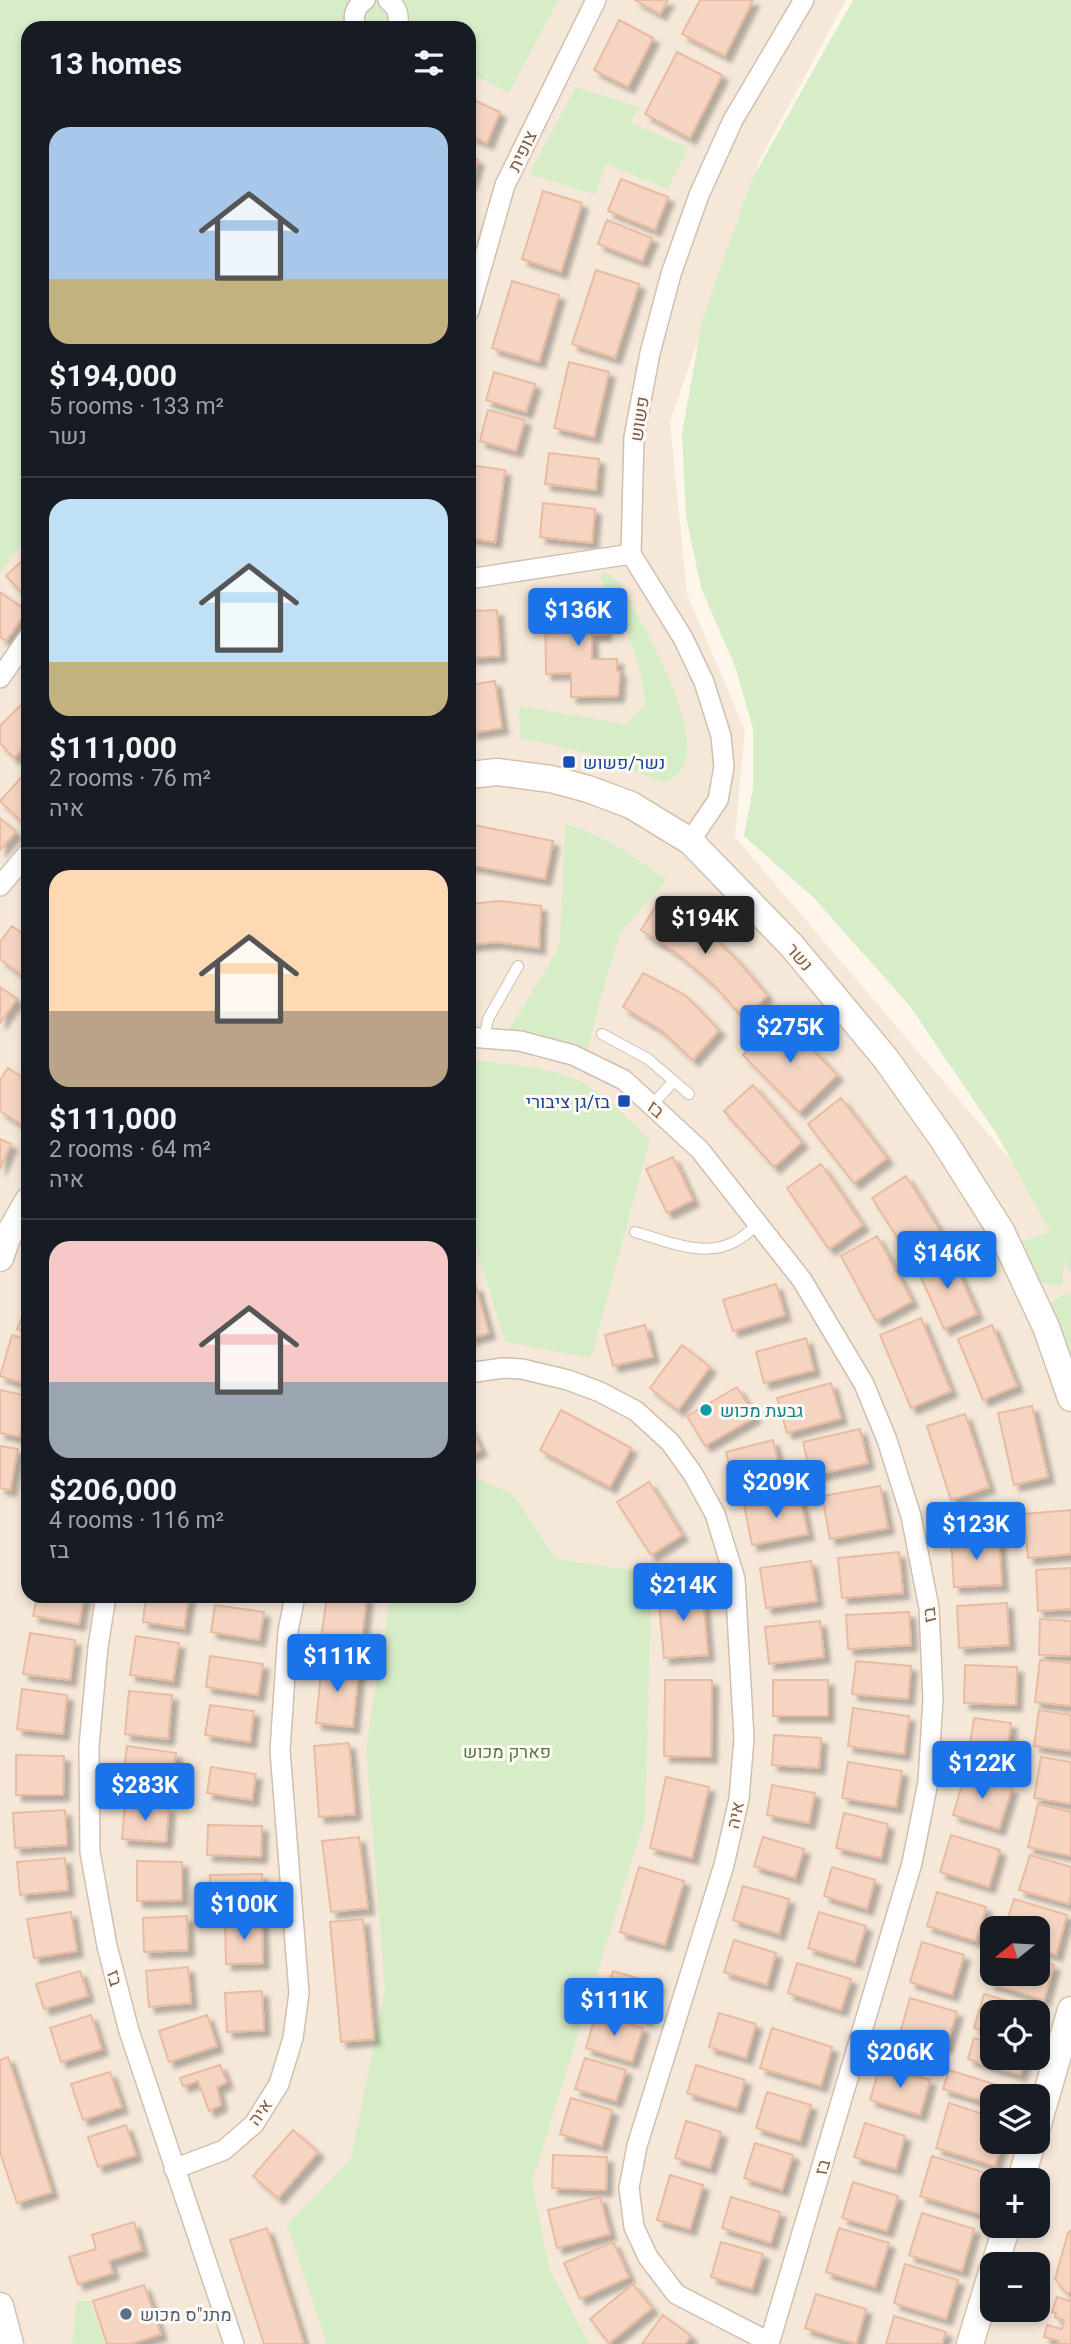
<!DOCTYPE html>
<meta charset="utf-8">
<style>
:root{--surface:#171b24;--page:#20242c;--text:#f1f3f6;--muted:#9ea1a6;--line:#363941;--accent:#1a73e8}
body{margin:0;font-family:Roboto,Heebo,sans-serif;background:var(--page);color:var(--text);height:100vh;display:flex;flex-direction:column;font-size:26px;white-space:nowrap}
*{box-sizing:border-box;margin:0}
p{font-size:23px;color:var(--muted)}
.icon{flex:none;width:38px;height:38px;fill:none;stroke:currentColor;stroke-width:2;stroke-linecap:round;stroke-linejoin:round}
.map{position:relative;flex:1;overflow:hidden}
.drawer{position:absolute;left:21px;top:21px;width:455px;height:1582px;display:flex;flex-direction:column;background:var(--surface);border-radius:21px;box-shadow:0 4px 10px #0003}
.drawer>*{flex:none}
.needle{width:46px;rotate:252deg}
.fabs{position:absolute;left:980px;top:1916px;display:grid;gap:14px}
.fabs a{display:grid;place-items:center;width:70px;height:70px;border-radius:14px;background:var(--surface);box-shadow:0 4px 10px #0003;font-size:35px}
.price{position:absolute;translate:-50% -60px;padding:0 16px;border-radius:7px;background:var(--accent);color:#fff;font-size:23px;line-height:46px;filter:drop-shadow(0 2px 4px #0008)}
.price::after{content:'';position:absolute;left:50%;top:42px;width:21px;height:16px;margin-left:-10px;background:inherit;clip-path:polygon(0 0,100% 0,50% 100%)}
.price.current{background:#222;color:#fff}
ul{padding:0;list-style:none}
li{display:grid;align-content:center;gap:14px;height:371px;padding:0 28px}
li+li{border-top:2px solid var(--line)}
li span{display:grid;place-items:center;height:217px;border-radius:21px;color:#555}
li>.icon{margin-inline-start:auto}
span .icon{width:126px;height:126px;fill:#fffc;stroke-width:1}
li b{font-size:30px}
h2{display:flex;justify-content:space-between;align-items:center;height:84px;padding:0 28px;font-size:30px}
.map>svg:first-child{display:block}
</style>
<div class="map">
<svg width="1071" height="2344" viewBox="0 0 1071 2344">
<defs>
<filter id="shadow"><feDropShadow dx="6" dy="6" stdDeviation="2" flood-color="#0004"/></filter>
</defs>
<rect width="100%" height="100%" fill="#fef6eb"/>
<path fill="#f6e8d9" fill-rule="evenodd" d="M328,0h518l-86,159 -90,263 17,172 58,136 -10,107 313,367 23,41v1099h-1071v-1808l28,-21v1081h441v-1568zM992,1928h46v46h-46zM992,2012h46v46h-46zM992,2096h46v46h-46zM992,2180h46v46h-46zM992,2264h46v46h-46z"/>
<path fill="#d7edc7" d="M0,0h558l-49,93 -40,-20v-45h-441v507l-28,39z
M853,0h218v1273l-7,-13 -2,25 -33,-3 -12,-39 33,-11 -52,-96 -89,-131 -96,-108 -69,-61 9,-48v-59l-17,-60 -35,-81 -15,-72 -4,-82 20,-113 50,-142z
M576,87l63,20 -9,16 58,24 -20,42 -62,-25 -10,31 -67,-21z
M608,573l13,12c19,36 94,157 55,191 -4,3 -10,5 -15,6l-61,-26 -79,-18 -2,-32 107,18 19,-20c-3,-46 -25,-91 -47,-130z
M565,824c39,10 70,34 102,56l-47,53 -20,67 -15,60 -76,-31 47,-76 4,-12z
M469,1060c30,3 79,7 106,19 29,13 52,40 75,61l-59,218 -86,-16 -36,-117z
M1068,1292l3,5v91l-26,-82z
M469,1475l44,19 42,65 97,14 -7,246 -113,363 17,86 40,76h-262l-40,-119 64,-67 34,-168 -19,-241 24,-153h79z
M77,2301h14l13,43h-32z"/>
<path fill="#f5d5c1" stroke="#e9bba0" stroke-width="2" filter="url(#shadow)" d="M635,0h33l-8,14z
M700,0h53l-28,56 -43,-22z
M619,20l34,18 -25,49 -34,-17z
M677,52l45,23 -32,63 -45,-24z
M469,98l31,14 -13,31 -18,-8z
M469,156l9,4 -9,26z
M621,179l47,18 -13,33 -47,-19z
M543,191l39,12 -21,69 -39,-13z
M607,220l45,18 -10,23 -44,-17z
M596,270l43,14 -24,74 -43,-14z
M512,281l47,14 -20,67 -47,-14z
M569,362l40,10 -15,65 -40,-9z
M494,372l41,12 -9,28 -40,-12z
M488,410l37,10 -9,31 -36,-10z
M549,453l50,6 -3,31 -51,-6z
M470,465l35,5 -10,72 -26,-4z
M543,503l52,6 -3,34 -52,-6z
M28,555v44l-22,-23z
M0,592l27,19 -21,30 -6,-4z
M585,597v12h19l1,26h-13v24h25v12h3l-2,25 -47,1v-24l-25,1 -1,-76z
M497,610l3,46 -29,2 -2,-47z
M495,681l7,47 -30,5 -3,-23v-25z
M23,703l5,5v36l-14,14 -14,-15v-17z
M28,770v50l-4,4 -24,-23z
M0,818l16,14 -16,18z
M469,824l84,17 -8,38 -76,-14z
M661,898l41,27 37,37 28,33 -22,25 -31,-35 -35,-30 -38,-25z
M500,901l41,5 -2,42 -43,-6 -27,3v-41z
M12,926l16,12v42l-28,-21v-17z
M643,973l42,22 34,35 -26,30 -32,-30 -38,-23z
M0,987l17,12 -17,24z
M782,1017l55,58 -38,37 -56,-57z
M8,1068l20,13v34l-6,10 -22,-14v-31z
M753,1085l49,57 -28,25 -50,-56z
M841,1098l46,60 -33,25 -46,-59z
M0,1139l11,5 -11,25z
M673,1157l20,43 -26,13 -21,-44z
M821,1164l42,61 -34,24 -42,-61z
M906,1176l35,56 -33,22 -36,-56z
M877,1236l35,65 -36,20 -35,-65z
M950,1253l27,61 -33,15 -27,-61z
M776,1284l9,31 -52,16 -10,-31z
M476,1286l13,47 -20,6v-51z
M28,1303v31l-11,-5z
M921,1318l30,73 -40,17 -31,-73z
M645,1325l8,32 -40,9 -8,-31z
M992,1325l25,61 -34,14 -25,-61z
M12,1335l16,5v45l-28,-9z
M806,1338l8,32 -50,13 -8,-31z
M682,1345l28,22 -32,43 -28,-22z
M831,1383l10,35 -54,15 -10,-35z
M737,1387l18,30 -50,29 -18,-30z
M0,1390l28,6 -8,41 -20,-4z
M1032,1406l16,71 -34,8 -16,-72z
M561,1410l70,38 -21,39 -70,-37z
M965,1414l24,73 -38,13 -24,-74z
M469,1426l12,24 -12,5z
M860,1429l8,34 -57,13 -8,-34z
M773,1440l9,38 -47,12 -9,-38z
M0,1446l18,3 -8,41 -10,-2z
M649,1482l33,53 -31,20 -34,-53z
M880,1486l8,42 -58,11 -8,-43z
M799,1494l9,40 -56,11 -8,-40z
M1071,1510v44l-43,4 -4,-44z
M999,1537l3,48 -48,2 -3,-48z
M899,1552l4,41 -61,5 -4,-40z
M811,1561l6,40 -51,7 -6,-40z
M1071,1568v41l-33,2 -2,-41z
M702,1587l6,68 -44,3 -6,-67z
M37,1596h47l-5,28 -46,-8z
M146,1596h43l-5,32 -41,-6z
M327,1596h40l-6,48 -40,-5z
M1007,1603l2,42 -50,3 -2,-42z
M215,1605l49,7 -5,28 -48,-8z
M909,1612l2,33 -63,4 -2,-34z
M1040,1619l31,2v35l-32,-1z
M820,1621l4,36 -55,7 -4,-37z
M30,1633l45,7 -5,40 -47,-6z
M136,1636l43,7 -6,38 -43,-6z
M210,1656l53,8 -5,31 -52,-8z
M1040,1660l31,3v43l-36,-4z
M856,1661l55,5 -3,33 -56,-5z
M322,1662l37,4 -6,61 -37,-4z
M965,1665l52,2 -1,38 -52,-2z
M665,1680h47l-1,77 -47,-1z
M773,1680h55v36h-55z
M22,1689l45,6 -4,39 -46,-5z
M129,1691l43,4 -4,44 -43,-5z
M210,1705l44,6 -4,31 -45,-7z
M853,1708l56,8 -5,38 -56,-8z
M1039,1710l32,5v36l-37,-5z
M974,1718l37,5 -6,41 -37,-5z
M774,1735l47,3 -2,30 -47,-3z
M349,1743l6,71 -36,3 -5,-71z
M127,1746l49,7 -5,39 -49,-7z
M16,1755l48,1 -1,39h-47z
M1041,1757l30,5v42l-37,-6z
M848,1762l54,9 -6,36 -54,-9z
M211,1767l45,7 -4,26 -45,-7z
M965,1774l47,14 -13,41 -46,-14z
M666,1777l43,10 -17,71 -42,-10z
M772,1785l43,8 -6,30 -42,-8z
M125,1803l44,4 -3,35 -44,-3z
M1038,1804l33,8v44l-43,-9z
M65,1810l2,35 -52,3 -2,-35z
M844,1813l44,11 -7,34 -45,-10z
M208,1825l54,1 -1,31 -54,-2z
M951,1835l49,15 -11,37 -49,-15z
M359,1837l9,71 -37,4 -9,-71z
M763,1837l41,12 -9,29 -41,-12z
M1030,1855l41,12v29l-2,8 -50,-14z
M65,1858l3,32 -48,5 -3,-33z
M137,1861l45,1v38l-45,1z
M639,1867l45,14 -19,64 -45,-13z
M832,1867l43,13 -8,29 -43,-13z
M262,1874l1,29 -52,1 -1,-29z
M743,1886l46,13 -10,35 -46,-14z
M937,1892l49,15 -10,34 -49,-15z
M1014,1899l53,16 -11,40 -18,-6v-21h-33z
M71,1912l6,39 -43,7 -7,-39z
M819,1912l47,14 -11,36 -47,-14z
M187,1916l1,34 -44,2 -1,-34z
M363,1919l11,120 -33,3 -11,-120z
M262,1920l1,43 -37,1 -1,-43z
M734,1940l42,13 -9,32 -43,-13z
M922,1942l42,13 -12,40 -42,-13z
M1038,1960l16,5 -10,35 -55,-17 3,-11v2h46z
M797,1963l54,16 -10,31 -53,-17z
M188,1967l3,36 -42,4 -3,-36z
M80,1971l8,25 -44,13 -8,-25z
M613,1971l44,13 -11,35 -44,-13z
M262,1991l2,39 -37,2 -2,-39z
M984,1994l56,17 -2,8v-7h-46v22l-18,-6z
M910,1998l47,14 -11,35 -46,-14z
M719,2013l37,11 -10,34 -37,-11z
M596,2014l47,14 -11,34 -46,-14z
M91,2015l11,34 -41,13 -11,-34z
M207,2015l10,31 -48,16 -10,-31z
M772,2028l60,19 -11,39 -61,-18z
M974,2038l18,6v14h34l-6,17 -52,-16z
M8,2057l44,135 -35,11 -17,-51v-92z
M585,2058l41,12 -10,31 -41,-12z
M220,2065l7,17 -10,5 4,18 -12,6 -11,-30 -15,5 -3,-8z
M696,2065l49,15 -8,28 -50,-15z
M880,2065l50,15 -10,35 -50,-15z
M949,2070l73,23 -1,3h-29v8l-49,-15z
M110,2072l12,35 -39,13 -12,-36z
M767,2092l44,13 -11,36 -44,-13z
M571,2098l41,12 -10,36 -42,-12z
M949,2103l43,14v25h10l-7,24 -59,-18z
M686,2121l35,11 -11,36 -35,-10z
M865,2123l40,13 -9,33 -42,-12z
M126,2125l10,30 -38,12 -10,-30z
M293,2130l25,22 -40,46 -25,-22z
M755,2143l38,12 -11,35 -38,-12z
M553,2155l54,2 -1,33 -54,-2z
M932,2156l63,20 -12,39 -63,-19z
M670,2175l33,10 -13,44 -33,-9z
M853,2182l45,14 -11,35 -45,-13z
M600,2197l10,37 -53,14 -9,-38z
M731,2197l49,15 -9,31 -49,-15z
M922,2213l52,16 -12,42 -53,-16z
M134,2222l8,28 -33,11 4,12 -35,11 -9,-27 27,-8 -4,-14z
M267,2228l37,116h-40l-34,-104z
M839,2228l50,15 -14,44 -49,-15z
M1071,2230v61l-4,3 -12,-15 13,-46z
M613,2242l16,35 -49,22 -16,-36z
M721,2242l42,12 -11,35 -41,-12z
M905,2264l53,16 -12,39 -52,-16z
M633,2284l19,24 -43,35 -19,-24z
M144,2285l17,49 -30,10h-24l-14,-43z
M816,2294l50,15 -10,35 -51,-16z
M1057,2297l13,4 1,-4v47h-13l1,-3 -15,-4 3,-12 15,4 2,-9 -9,-3 1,-4 -4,-1z
M663,2315l28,21 -6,8h-43z
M894,2316l52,16 -4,12h-56z"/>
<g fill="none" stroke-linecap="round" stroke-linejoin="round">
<defs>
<path id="lane" d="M602,1034l46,25 41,35
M484,1039l4,-20 30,-53
M652,1105l22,-24
M635,1232c32,9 70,27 101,9 8,-4 15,-11 22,-17"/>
<path id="street" d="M388,0c10,8 12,16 9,28
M356,28c-4,-12 -1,-21 9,-28
M469,311l36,-126 91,-185
M469,579l162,-25
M0,678l28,-40
M690,841l28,-41 6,-33 -3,-31 -17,-54 -21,-44 -52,-84 3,-117 16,-84 21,-79 28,-79 34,-75 71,-120
M0,886l28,-33
M469,1037l51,4 53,14 51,25 76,70 102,130 62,104 23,56 24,76 18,92 4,91 -5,83 -16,81 -143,481
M469,1373l34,-5 19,1 46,11 32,12 36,19 34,31 23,32 22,40 20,65 9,159 -5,61 -15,66 -87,281 -8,42 5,39 14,30 28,37 93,48
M106,1596l-8,51 -9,99 1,106 17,94 22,85 105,313
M174,2169l50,-19 30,-26 25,-40 14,-46 6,-45 -19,-243 8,-119 7,-35"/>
<path id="secondary" d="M469,775l28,-3 54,7 37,10 43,16 59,36 102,105 94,113 58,82 57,90 45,96 25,71
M0,1258l7,-20 21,-37
M1038,2124l33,-114
M1021,2180l11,-38
M995,2264l12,-38
M0,2306l10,38
M970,2344l22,-72"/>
</defs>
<use href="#lane" stroke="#d2beaf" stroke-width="12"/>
<use href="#street" stroke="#d2beaf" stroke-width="22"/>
<use href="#secondary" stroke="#d7c0ae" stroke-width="29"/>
<use href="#lane" stroke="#fff" stroke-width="10"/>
<use href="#street" stroke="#fff" stroke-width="19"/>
<use href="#secondary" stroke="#fff" stroke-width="26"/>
</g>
<g fill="#1a4fb4" stroke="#fffaf3" stroke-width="2.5">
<rect x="562" y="755" width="14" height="14" rx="3.5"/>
<rect x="617" y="1094" width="14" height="14" rx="3.5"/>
</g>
<circle fill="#0f9aa8" stroke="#fffaf3" stroke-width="2.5" cx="706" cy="1410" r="7"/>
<circle fill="#5c6f8a" stroke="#fffaf3" stroke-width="2.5" cx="126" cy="2314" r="7"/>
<g text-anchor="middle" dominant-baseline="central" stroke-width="6" stroke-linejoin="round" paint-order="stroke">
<g font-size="18" fill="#7c5c4b" stroke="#fffaf3">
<text transform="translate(522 151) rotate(-64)">צופית</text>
<text transform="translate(639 419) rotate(-81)">פשוש</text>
<text transform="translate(800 957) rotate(49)">נשר</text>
<text transform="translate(656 1109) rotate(42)">בז</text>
<text transform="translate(929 1615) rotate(-95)">בז</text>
<text transform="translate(735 1815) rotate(-78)">איה</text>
<text transform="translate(115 1978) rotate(75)">בז</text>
<text transform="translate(260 2112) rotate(-54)">איה</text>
<text transform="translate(822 2167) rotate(-73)">בז</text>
</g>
<g font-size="18" fill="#164399" stroke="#fffaf3" text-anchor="start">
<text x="583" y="762">נשר/פשוש</text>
<text x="610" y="1101" text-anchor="end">בז/גן ציבורי</text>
</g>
<g font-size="18" fill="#0d838f" stroke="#fffaf3" text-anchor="start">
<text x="720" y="1410">גבעת מכוש</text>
</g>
<g font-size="18" fill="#517b3f" stroke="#fffaf3">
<text x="507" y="1751">פארק מכוש</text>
</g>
<g font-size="18" fill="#4e5e75" stroke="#fffaf3" text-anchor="start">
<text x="140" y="2314">מתנ"ס מכוש</text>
</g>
</g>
</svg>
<div class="fabs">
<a><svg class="needle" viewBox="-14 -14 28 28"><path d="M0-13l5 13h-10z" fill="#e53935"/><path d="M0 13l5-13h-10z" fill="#9ea1a6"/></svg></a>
<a><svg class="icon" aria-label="locate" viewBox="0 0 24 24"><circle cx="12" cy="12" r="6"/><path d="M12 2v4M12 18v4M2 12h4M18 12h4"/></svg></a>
<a><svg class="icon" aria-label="layers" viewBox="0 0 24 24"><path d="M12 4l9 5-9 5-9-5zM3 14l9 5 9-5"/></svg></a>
<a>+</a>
<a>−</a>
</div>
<b class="price" style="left:578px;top:648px">$136K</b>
<b class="price current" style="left:705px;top:956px">$194K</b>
<b class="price" style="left:790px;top:1065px">$275K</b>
<b class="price" style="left:947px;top:1291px">$146K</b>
<b class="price" style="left:776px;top:1520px">$209K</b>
<b class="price" style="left:976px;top:1562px">$123K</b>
<b class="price" style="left:683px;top:1623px">$214K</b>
<b class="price" style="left:337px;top:1694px">$111K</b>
<b class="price" style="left:982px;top:1801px">$122K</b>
<b class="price" style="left:145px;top:1823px">$283K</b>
<b class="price" style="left:244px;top:1942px">$100K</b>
<b class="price" style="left:614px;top:2038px">$111K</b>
<b class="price" style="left:900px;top:2090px">$206K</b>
<section class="drawer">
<h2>13 homes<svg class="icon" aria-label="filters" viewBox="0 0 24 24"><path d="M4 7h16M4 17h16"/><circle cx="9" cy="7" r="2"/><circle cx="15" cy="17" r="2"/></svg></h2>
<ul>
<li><span style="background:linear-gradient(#a9c7e8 70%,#c2b280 0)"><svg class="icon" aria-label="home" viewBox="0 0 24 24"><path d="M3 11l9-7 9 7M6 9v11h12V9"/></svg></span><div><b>$194,000</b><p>5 rooms · 133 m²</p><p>נשר</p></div></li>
<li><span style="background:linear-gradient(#bfe0f5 75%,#c2b280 0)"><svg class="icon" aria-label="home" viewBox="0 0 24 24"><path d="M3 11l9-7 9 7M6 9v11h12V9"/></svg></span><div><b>$111,000</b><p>2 rooms · 76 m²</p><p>איה</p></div></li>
<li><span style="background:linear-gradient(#ffd9b3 65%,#b9a48a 0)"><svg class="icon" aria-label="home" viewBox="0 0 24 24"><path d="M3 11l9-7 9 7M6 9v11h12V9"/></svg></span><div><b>$111,000</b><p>2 rooms · 64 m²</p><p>איה</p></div></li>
<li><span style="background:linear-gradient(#f6c9c9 65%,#9aa5b1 0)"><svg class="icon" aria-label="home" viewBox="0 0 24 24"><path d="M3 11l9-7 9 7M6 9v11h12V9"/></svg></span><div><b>$206,000</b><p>4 rooms · 116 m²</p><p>בז</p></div></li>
</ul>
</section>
</div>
